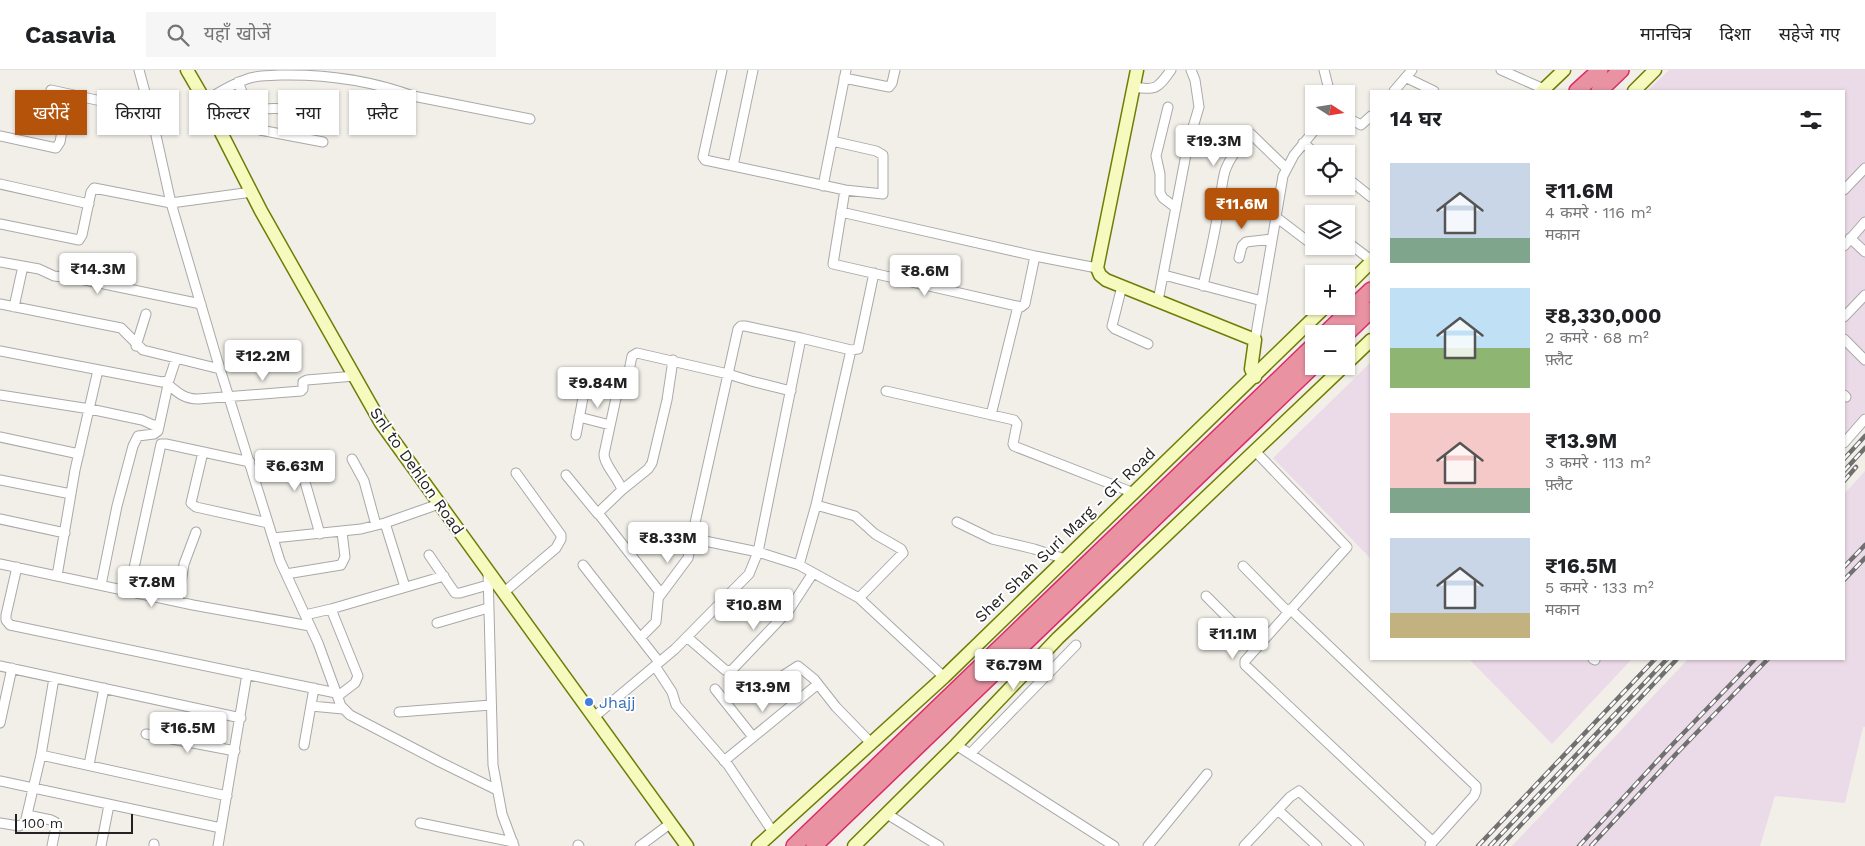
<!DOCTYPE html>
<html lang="hi">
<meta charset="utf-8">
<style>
:root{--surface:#fff;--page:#f6f6f6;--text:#202124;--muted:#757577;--line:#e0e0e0;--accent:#b45309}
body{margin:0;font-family:"Work Sans","Noto Sans Devanagari",sans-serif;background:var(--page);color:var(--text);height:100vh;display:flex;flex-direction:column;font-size:19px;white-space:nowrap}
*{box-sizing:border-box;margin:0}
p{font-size:16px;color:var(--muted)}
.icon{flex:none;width:28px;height:28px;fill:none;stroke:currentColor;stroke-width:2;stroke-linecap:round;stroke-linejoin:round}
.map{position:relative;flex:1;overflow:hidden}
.panel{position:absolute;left:1370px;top:20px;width:475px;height:570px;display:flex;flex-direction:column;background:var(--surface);border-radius:0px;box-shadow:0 1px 4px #0004}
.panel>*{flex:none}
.banner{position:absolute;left:15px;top:20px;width:475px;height:45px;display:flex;gap:10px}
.needle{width:32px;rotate:102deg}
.controls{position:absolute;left:1305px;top:15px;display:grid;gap:10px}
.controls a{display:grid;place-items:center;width:50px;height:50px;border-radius:0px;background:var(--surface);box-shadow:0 1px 4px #0004;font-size:25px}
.scale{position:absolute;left:15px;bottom:12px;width:118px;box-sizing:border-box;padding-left:5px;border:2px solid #222;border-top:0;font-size:14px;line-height:18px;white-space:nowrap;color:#222;-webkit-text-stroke:4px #fff;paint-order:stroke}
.price{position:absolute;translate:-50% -42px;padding:0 11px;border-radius:5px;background:#fff;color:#222;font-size:16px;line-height:32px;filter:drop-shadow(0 1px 2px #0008)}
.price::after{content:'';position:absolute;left:50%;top:30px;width:15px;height:11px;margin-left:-8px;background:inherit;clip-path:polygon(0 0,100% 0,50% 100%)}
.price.current{background:var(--accent);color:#fff}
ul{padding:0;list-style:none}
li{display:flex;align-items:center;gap:15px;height:125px;padding:0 20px}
li span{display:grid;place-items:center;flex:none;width:140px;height:100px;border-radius:0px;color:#555}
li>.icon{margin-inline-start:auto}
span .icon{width:60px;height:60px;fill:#fffc;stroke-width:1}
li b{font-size:21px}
h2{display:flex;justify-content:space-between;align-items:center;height:60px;padding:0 20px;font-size:21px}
.pill{padding:0 18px;border-radius:0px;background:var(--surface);box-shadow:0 1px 4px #0004;font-size:18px;line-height:45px}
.pill.current{background:var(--accent);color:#fff}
header{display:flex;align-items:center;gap:30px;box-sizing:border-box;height:70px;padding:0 25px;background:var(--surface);border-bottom:1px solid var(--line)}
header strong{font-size:24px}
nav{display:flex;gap:28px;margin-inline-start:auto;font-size:18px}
.search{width:350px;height:45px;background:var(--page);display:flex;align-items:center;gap:12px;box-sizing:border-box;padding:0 18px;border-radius:0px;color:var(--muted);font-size:19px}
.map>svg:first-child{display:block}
</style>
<header>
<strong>Casavia</strong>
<div class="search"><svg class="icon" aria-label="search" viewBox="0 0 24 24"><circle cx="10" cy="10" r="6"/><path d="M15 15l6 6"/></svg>यहाँ खोजें</div>
<nav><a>मानचित्र</a><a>दिशा</a><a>सहेजे गए</a></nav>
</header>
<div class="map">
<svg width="1865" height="776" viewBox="0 0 1865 776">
<rect width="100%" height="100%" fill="#f2efe9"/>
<path fill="#ebdbe8" d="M1669,0h196v342l-21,23v-344h-197z
M1371,292v197l-98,-101z
M1865,401v256h-2l-18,76 -70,-7 -15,50h-248l176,-187h156v-165z
M1469,589h163l-80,85z"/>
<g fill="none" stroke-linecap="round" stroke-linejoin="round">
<defs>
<path id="street" d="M139,0l14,52 18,81 45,153 64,205 38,82 23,63 9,9 90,47 57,28
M722,0l-19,87 2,3 140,30 38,4v-39l-7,-4 -44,-10
M1324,0l6,24
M1501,0l43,19
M844,8l45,9 3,-4 3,-13
M1407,8l27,13
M238,12l17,42 5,6 63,12
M1134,17c22,4 24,1 37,-17
M51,20l100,22
M1394,21l18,-21
M205,31c14,-9 29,-18 45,-23 10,-3 20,-2 30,-3 45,-1 92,6 133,21l117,23
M1168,37l-12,49 4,18v19l3,5 13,10
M250,41c27,-6 49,0 76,4
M1346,47l15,8 10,-9
M0,66l56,12 4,-6 9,-48
M1303,73l14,11
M733,96l20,-96
M1346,107l25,20
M0,114l89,20
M823,116l23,-116
M845,120l-12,74 188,43 4,-3 10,-48
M1844,120l21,-22
M1248,137l29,3
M841,142l194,44 62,12
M1276,147l38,29
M0,154l79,16 3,-5 9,-43 3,-4 77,15 81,-11
M1850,168l15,14
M1346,171l25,19
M1844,176l21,-24
M1239,188l3,-12 4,-4 26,-3
M0,192l39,7 15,7 26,3 121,25
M1164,205l98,26
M1122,216l-10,40 3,3 33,15
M1203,216c5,-24 11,-48 15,-73 3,-14 3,-28 7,-42 3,-9 18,-34 26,-37l35,34
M1158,231l30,-157 11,-37 -4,-27 -4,-10
M0,234l121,24 22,22 77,19
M14,237l9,-41
M1844,247l21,-22
M801,268l-56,-12h-4l-3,3 -45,203v5l7,3 58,12 41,13 60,33 85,79
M1844,269l21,21
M1255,270l28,-164 11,-21 24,-29
M136,276l10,-32
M0,281l162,31 7,-2 7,-21
M165,312c11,9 18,17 33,17l103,-8 2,-2v-7l4,-2 48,-4
M886,321l128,29 3,4 -4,20 1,2 120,47
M0,325l90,14 52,11 11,5h6
M1844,325l2,2
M991,345l27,-109
M579,347l31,8
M576,365l9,-48
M0,367l79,17
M1844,373l21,-24
M1255,381l92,96 -102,114v4l188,177
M203,382l-12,51 5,4 72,16
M352,389l12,22 12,44
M253,404c17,-2 42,-9 52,8l15,52
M566,405l32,39
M0,410l71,14
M622,420l26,-21 4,-6 15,-63 6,-40
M816,435l35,-155
M0,449l65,14
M957,452l35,17 42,10 31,10
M385,453l20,64
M273,468l88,-9 24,-6 54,-19
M429,485l26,38h5l28,-8
M0,494l193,41 117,21
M583,495l76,97
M799,495l17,-60 39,11 20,18 26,15 2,4 -44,45
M1243,496l45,46
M17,497l-11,48v5l4,5 326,68
M488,501l5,194 9,49 12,32
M286,504l55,-9 4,-8 -3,-25
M57,506l18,-106 23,-100
M101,515l16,-79 16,-60 5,-10 16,-2 4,-3 10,-46
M129,521l32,-147h5l84,18
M503,523l53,-45 5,-9v-4l-45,-62
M1206,526l51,51
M659,527l29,-39 5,-23
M178,531l6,-37 12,-32
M331,539l27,67 -3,7 -17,13
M1290,539l186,177v5l-2,5 -44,49
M305,545l26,-6 113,-33
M437,553l51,-15
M687,567l38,33 6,1 58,-61 24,-37
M640,568l16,-16 3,-31 -61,-78 24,-23c-3,-11 -18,-25 -18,-36l12,-56 1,-13 12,-14 3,-15 5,-3 91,21 23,7 40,10
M1593,589l2,1
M0,596l241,52
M655,596l17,26 4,13 52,60 45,67
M731,601l25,22 42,-27 16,13 22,28 35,36
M715,619l38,48
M311,636l32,3
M399,642l92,-7
M594,647l81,-68 74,-75 9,-22 43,-214 50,12 7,-1 16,-76
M0,653l12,-55
M146,664l89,17
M304,675l10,-57
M956,675l158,101
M970,684l106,-109
M41,685l186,41
M724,691l94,-77
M89,695l15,-77
M0,711l221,47
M1278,740l39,36
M887,744l52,32
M27,745l24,5 4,2v9l-3,15
M0,753l19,3 6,-3 16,-68 13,-77
M420,753l93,19
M578,775l1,1
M101,776l8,-41
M154,776v-2
M218,776l29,-172
M640,776l31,-23
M1148,776l59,-72
M1244,776l46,-49 9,-6 60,55"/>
<path id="secondary" d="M187,0l18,31 56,110 120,212 306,423
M1137,0l-40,198 3,7 6,5 149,60 -4,29 4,8
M1542,21l22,-21
M1634,21l21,-21
M1346,217l25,-25
M1346,294l25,-24
M758,776l186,-169 382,-371
M854,776l102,-101 102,-107 286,-272"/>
<path id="highway" d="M1577,21l23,-21
M1599,21l22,-21
M1325,264l46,-44
M1346,264l25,-24
M794,776l520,-501
M814,776l500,-481"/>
</defs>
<use href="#street" stroke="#a9a9a9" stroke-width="11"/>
<use href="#secondary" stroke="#707d05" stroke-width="15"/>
<use href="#highway" stroke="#dc2a67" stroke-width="18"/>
<use href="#street" stroke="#fff" stroke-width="9"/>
<use href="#secondary" stroke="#f7fabf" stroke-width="12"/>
<use href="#highway" stroke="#e892a2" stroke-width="15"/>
<defs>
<path id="rail" d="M1844,389l21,-23
M1844,401l21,-23
M1844,411l12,-14
M1844,497l21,-22
M1844,510l21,-22
M1478,776l177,-187
M1490,776l177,-187
M1501,776l176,-187
M1579,776l91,-99 85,-88
M1591,776l85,-92 92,-95"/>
</defs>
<use href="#rail" stroke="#707070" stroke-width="4.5"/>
<use href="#rail" stroke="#fff" stroke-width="2.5" stroke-dasharray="8" stroke-linecap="butt"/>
</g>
<circle fill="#3f7fe0" stroke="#fff" stroke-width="2" cx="589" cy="632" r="5"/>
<g text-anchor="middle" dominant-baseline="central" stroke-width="4" stroke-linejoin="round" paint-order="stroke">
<g font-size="16" fill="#222" stroke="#fff">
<text transform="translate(417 401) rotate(55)">Snl to Dehlon Road</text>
<text transform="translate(1065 465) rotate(-44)">Sher Shah Suri Marg - GT Road</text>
</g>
<g font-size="16" fill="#366cbe" stroke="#fff" text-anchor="start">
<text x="599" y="632">Jhajj</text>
</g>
</g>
</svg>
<div class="controls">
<a><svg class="needle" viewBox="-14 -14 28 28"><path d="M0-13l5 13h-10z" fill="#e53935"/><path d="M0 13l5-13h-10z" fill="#757577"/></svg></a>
<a><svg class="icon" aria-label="locate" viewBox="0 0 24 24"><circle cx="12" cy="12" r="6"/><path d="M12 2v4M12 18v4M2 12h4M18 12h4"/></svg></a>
<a><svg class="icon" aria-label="layers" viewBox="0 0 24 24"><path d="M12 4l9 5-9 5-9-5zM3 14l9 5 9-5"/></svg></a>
<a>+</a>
<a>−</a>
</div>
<div class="scale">100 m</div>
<b class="price" style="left:1214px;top:97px">₹19.3M</b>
<b class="price current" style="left:1242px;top:160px">₹11.6M</b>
<b class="price" style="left:98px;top:225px">₹14.3M</b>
<b class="price" style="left:925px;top:227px">₹8.6M</b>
<b class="price" style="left:263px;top:312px">₹12.2M</b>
<b class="price" style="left:598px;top:339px">₹9.84M</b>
<b class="price" style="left:295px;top:422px">₹6.63M</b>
<b class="price" style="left:668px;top:494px">₹8.33M</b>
<b class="price" style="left:152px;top:538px">₹7.8M</b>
<b class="price" style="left:754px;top:561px">₹10.8M</b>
<b class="price" style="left:1233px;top:590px">₹11.1M</b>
<b class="price" style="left:1014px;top:621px">₹6.79M</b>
<b class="price" style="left:763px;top:643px">₹13.9M</b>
<b class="price" style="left:188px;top:684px">₹16.5M</b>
<div class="banner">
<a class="pill current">खरीदें</a>
<a class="pill">किराया</a>
<a class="pill">फ़िल्टर</a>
<a class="pill">नया</a>
<a class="pill">फ़्लैट</a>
</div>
<section class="panel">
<h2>14 घर<svg class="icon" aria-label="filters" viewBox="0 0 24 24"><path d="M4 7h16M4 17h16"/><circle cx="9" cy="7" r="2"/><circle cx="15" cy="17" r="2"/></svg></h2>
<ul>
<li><span style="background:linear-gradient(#c9d6e8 75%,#7fa58c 0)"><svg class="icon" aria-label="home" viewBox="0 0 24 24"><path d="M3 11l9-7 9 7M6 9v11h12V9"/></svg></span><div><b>₹11.6M</b><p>4 कमरे · 116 m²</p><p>मकान</p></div></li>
<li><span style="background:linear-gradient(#bfe0f5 60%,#8fb573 0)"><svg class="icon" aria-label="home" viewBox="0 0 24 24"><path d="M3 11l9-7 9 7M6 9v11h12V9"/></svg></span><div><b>₹8,330,000</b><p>2 कमरे · 68 m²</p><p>फ़्लैट</p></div></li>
<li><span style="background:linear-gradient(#f6c9c9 75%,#7fa58c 0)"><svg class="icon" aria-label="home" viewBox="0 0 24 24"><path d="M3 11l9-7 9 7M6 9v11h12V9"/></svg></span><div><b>₹13.9M</b><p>3 कमरे · 113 m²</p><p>फ़्लैट</p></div></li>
<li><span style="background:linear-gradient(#c9d6e8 75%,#c2b280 0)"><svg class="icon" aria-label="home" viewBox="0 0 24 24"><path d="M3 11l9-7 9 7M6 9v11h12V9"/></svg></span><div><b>₹16.5M</b><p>5 कमरे · 133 m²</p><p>मकान</p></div></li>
</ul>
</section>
</div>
